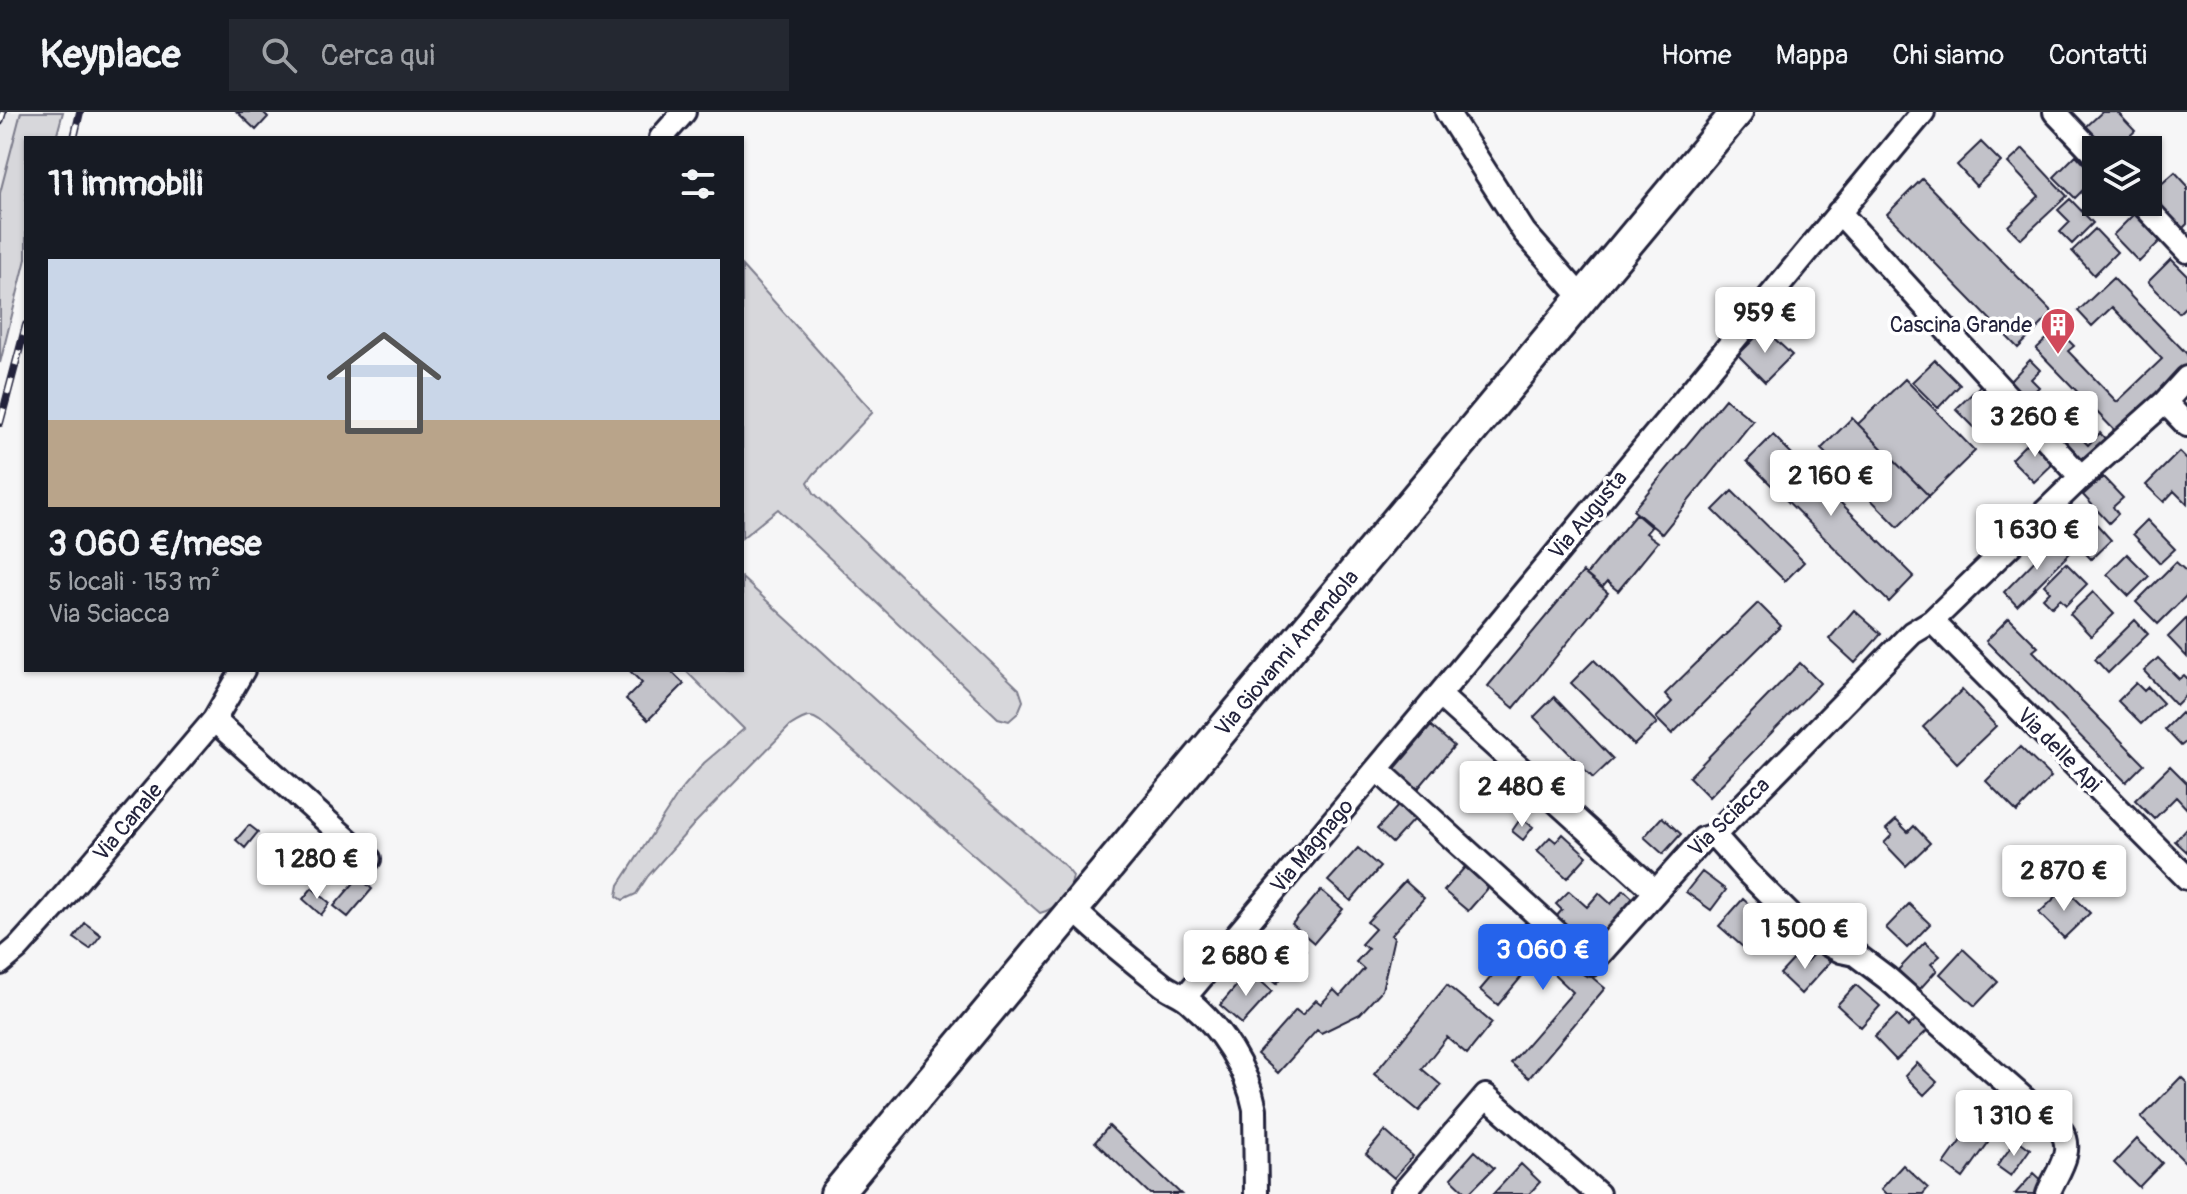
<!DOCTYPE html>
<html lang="it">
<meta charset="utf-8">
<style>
:root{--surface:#171b24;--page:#242831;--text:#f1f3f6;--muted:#9ea1a6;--line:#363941;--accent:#2563eb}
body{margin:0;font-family:Pangolin,sans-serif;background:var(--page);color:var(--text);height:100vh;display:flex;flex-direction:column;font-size:30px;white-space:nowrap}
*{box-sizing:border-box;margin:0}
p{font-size:26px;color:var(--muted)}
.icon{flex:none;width:44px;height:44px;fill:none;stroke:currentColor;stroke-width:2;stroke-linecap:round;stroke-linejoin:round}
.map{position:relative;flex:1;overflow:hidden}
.panel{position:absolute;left:24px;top:24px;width:720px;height:536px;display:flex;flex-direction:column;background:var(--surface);border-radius:0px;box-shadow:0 2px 6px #0004}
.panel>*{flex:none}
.buttons{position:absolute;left:2082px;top:24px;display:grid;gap:16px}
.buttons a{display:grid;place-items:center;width:80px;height:80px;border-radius:0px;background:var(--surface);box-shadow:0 2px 6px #0004;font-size:40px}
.price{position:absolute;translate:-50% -68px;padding:0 18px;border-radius:8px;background:#fff;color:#222;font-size:26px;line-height:52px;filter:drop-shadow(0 2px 4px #0008)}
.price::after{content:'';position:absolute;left:50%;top:48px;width:24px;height:18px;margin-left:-12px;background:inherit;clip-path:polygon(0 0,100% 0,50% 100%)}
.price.current{background:var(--accent);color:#fff}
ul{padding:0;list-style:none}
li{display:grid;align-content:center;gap:16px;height:424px;padding:0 24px}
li+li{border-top:2px solid var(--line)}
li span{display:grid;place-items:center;height:248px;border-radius:0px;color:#555}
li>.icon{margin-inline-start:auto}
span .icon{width:144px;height:144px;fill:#fffc;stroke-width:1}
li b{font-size:34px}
h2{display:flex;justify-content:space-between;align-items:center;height:96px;padding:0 24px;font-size:34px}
header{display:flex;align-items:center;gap:48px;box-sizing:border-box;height:112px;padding:0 40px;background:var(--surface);border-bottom:2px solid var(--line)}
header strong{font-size:38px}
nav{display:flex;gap:44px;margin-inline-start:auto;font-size:28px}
.search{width:560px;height:72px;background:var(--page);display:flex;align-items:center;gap:20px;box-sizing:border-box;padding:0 28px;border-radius:0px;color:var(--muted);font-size:30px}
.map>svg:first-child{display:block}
</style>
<header>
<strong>Keyplace</strong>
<div class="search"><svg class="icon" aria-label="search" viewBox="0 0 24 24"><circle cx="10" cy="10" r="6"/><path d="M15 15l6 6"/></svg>Cerca qui</div>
<nav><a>Home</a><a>Mappa</a><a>Chi siamo</a><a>Contatti</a></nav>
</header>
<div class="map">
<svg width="2187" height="1082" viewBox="0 0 2187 1082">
<rect width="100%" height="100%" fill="#f6f6f7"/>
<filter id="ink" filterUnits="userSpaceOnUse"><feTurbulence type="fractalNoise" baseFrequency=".0125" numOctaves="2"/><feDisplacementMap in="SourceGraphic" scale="16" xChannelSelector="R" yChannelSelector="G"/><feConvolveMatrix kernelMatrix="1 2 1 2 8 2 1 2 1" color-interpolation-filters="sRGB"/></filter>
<g filter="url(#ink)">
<path fill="#e6e6e9" d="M0,0h21l-21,81z"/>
<path fill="#d7d7db" stroke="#7c7c8b" stroke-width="2" d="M21,0h42l-7,26h-30v121l-26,104v-170z
M742,154l131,146 -59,62 -6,8 6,11 205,196 4,12 -5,12 -9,8 -11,-3 -220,-209 -36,29z
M742,466l182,167 141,121 8,10c-2,16 -16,33 -33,37l-211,-184c-17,-15 -19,-16 -39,-3l-95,97 -47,53 -12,18 -13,6 -6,-4 2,-11 61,-94 24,-28 40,-34 -59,-59h57z"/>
<path fill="#c2c2c9" stroke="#22223b" stroke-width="2" d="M237,0h26l5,5 -12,13z
M2102,0h15l18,19 -20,19h-7l-22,-23z
M1981,30l20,20 -25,24 -19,-21z
M2023,37l44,47 -46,43 -13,-13 31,-30 -31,-33z
M2076,43l20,22 -21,21 -21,-21z
M2175,60l12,13v39l-6,6 -32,-35z
M1922,67l131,134 -35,35 -131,-134z
M2070,87l23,24 -21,21 -12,-12 10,-10 -12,-12z
M2134,102l26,27 -21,21 -26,-27z
M2095,117l22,23 -23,23 -22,-24z
M2171,147l16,16v30l-8,8 -31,-31z
M2113,166l74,76v13l-69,67 -82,-85 21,-20 17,17 -6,5 49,51 45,-43 -50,-52 -20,19 -14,-15z
M1764,217l28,26 -27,27 -27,-27z
M1935,248l25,25 -22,23 -26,-26z
M2030,248l10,10 -9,9 8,8 -13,13 -17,-18z
M1905,267l70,72 -46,45 -71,-72z
M1980,274l25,25 -24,23 -25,-25z
M1725,287l28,22 -91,113 -29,-24z
M1852,306l77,78 -31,31 -77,-78z
M2063,308l25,25 12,-12 10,11 -24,24 -35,-36z
M1773,323l141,141 -25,26 -142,-141z
M2035,323l23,24 -24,23 -23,-23z
M2179,340l8,8v44l-13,-13 -10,11 -18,-17z
M2103,365l20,21 -10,9 5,7 -9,9 -26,-28z
M1732,379l72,71 -19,19 -72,-71z
M1636,402l15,13 -5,6 12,9 -40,49 -11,-9 -5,6 -16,-13z
M2091,406l20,22 -20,19 -20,-21z
M2147,408l28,29 -15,14 -27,-29z
M2056,427l14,14 -53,53 -13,-14z
M2127,442l22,22 -20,20 -22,-22z
M2176,450l11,10v23l-29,29 -22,-22z
M2066,451l21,21 -21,21 -6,-6 -8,8 -9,-9 7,-7 -6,-6z
M1583,460l25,21 -94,115 -26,-22z
M2093,480l21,22 -23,22 -21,-22z
M1758,491l23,23 -109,108 -16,-16 16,-16 -7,-8z
M1854,498l27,24 -26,29 -26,-24z
M2009,506l29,29 -5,4 111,113 -18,18 -140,-141z
M2187,506v39l-19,-20z
M2135,508l13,14 -40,39 -13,-14z
M2158,546l21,21 5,-4 3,3v16l-11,11 -32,-34z
M1594,548l63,63 -23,22 -63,-62z
M1800,551l20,20 -111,114 -20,-20z
M629,558h41l14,14 -36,36 -22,-21 16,-16z
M2136,571l8,8 4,-4 15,16 -22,21 -23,-23z
M1962,578l34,36 -39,37 -34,-36z
M1554,585l59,62 -20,19 -59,-61z
M2181,601l6,6v22l-6,5 -16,-17z
M1431,614l23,20 -38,45 -23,-20z
M2020,635l31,30 -34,35 -31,-31z
M2170,654l17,17v26l-11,-12 -22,22 -19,-19z
M1399,693l15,14 -22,24 -15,-14z
M1662,705l19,17 -18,20 -19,-17z
M1521,706l12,9 -10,13 -11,-9z
M1896,708l12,12 6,-6 16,17 -24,23 -22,-23 8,-8 -6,-6z
M249,713l9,7 -13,16 -9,-8z
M2187,716v24l-12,-11z
M1563,722l24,22 -20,22 -30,-27 13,-14 6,5z
M335,730l18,15 -20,24 -18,-16z
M1358,736l22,19 -29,34 -23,-20z
M1465,755l24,20 -21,24 -24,-20z
M1702,760l24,18 -15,20 -25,-18z
M359,765l13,12 -24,28 -14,-11z
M1405,769l19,17 -33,37 3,2 -12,53 -22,24 -39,19 -4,-3 -39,43 -21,-19 39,-44 6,5 14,-15 5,4 13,-14 6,6 24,-27 -8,-7 12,-13 -7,-5 14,-15 -8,-7z
M312,776l18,15 -9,12 -18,-16z
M2065,776l25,25 -26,25 -25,-25z
M1321,778l22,19 -29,34 -22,-19z
M1624,778l14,13 -44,49 -39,-34 7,-8 -6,-6 13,-13 18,16 12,-14 12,11z
M1743,787l27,24 -9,10 5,5 -14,17 -33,-29z
M1909,792l21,20 -23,24 -21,-20z
M1526,810l79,66 -76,90 -18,-15 62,-71 -39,-37 -9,10 3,4 -30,36 -18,-15 34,-40 -7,-7z
M85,811l16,12 -11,14 -16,-11z
M1283,818l23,20 -29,33 -23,-19z
M1925,830l15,14 -9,8 6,6 -18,20 -21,-20z
M1963,837l35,33 -23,24 -35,-32z
M1817,838l13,12 -29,32 -21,-20 15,-16 8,7z
M1249,859l23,20 -30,33 -22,-19z
M1447,873l45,38 -25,31 -20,-17 -25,32 19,16 -22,26 -45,-37z
M1856,873l24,21 -19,21 -24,-22z
M1897,903l11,12 13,-12 11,11 -36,34 -22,-23z
M1917,951l20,19 -13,13 -19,-19z
M2181,965l6,6v81l-46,-46z
M2002,972l14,13 -28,32 -14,-13z
M1109,1014l72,68h-31l-55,-52z
M1969,1017l19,14 -25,35 -19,-14z
M1385,1019l28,25 -19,22 -28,-24z
M2017,1027l13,10 -19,27 -14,-10z
M2137,1027l25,24 -23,24 -25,-24z
M1475,1039l19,17 -26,26 -17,-16z
M1521,1052l19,18 -11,12h-36z
M1903,1053l25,23 -5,6h-37l-5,-5z
M2034,1061l13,12 -8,9h-24z"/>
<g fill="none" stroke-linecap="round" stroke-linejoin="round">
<defs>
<path id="street" d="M1447,0l77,120 58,66
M2055,0l41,43
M661,26l23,-26
M2141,90l46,49
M1839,100l242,265
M2165,290l22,23
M1932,509l255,257
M214,608l155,139
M1377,657l214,195 112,-125 11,-4 198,-202 20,-12 149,-144 84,-75 22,-24
M1714,723l33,37 45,45 35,27 14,7 14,3 32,24 175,154c13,20 -7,43 -14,62
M1655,779l-216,-196 484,-583
M1074,798c28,26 58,51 89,75 8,6 18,9 26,16 32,27 58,67 66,108l1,85
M0,851l18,-15 36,-40 160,-188 29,-50
M1185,885l254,-302
M1402,1082l84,-98 112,98"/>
<path id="secondary" d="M836,1082l901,-1082"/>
</defs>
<use href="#street" stroke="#22223b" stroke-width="28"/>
<use href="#secondary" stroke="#22223b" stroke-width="36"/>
<use href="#street" stroke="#fff" stroke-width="22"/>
<use href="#secondary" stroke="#fff" stroke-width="30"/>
<defs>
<path id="rail" d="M0,10l3,-10
M74,26l6,-26
M0,311l26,-98"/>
</defs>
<use href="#rail" stroke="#22223b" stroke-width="8"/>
<use href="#rail" stroke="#fff" stroke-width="5" stroke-dasharray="15" stroke-linecap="butt"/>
</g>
</g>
<defs>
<symbol id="building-pin" viewBox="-11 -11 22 30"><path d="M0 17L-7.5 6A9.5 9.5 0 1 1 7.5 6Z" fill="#d1495b" stroke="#fff"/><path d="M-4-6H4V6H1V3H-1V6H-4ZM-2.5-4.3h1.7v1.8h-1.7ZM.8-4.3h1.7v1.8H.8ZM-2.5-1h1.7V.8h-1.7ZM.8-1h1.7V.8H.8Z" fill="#fff"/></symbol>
</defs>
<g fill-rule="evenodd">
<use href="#building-pin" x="2038" y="193" width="40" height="54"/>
</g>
<g text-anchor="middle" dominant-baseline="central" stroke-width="7" stroke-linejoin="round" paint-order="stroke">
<g font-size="22" fill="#22223b" stroke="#fff" text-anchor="end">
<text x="2032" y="213">Cascina Grande</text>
</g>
<g font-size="22" fill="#22223b" stroke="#fff">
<text transform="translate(1588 403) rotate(-50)">Via Augusta</text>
<text transform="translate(1287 541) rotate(-50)">Via Giovanni Amendola</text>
<text transform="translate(2059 638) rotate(45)">Via delle Api</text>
<text transform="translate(1729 705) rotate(-44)">Via Sciacca</text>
<text transform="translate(128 710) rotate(-50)">Via Canale</text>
<text transform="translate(1312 734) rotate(-50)">Via Magnago</text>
</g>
</g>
</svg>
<div class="buttons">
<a><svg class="icon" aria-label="layers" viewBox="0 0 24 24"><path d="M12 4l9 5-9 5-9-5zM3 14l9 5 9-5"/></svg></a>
</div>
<b class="price" style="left:1765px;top:243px">959 €</b>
<b class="price" style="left:2035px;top:347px">3 260 €</b>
<b class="price" style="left:1831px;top:406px">2 160 €</b>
<b class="price" style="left:2037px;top:460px">1 630 €</b>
<b class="price" style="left:1522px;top:717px">2 480 €</b>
<b class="price" style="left:317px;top:789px">1 280 €</b>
<b class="price" style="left:2064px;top:801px">2 870 €</b>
<b class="price" style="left:1805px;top:859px">1 500 €</b>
<b class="price current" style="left:1543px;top:880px">3 060 €</b>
<b class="price" style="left:1246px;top:886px">2 680 €</b>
<b class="price" style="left:2014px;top:1046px">1 310 €</b>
<section class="panel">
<h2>11 immobili<svg class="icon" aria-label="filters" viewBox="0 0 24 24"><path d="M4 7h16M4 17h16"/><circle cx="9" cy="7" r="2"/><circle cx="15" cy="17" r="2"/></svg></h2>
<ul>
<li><span style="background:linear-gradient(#c9d6e8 65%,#b9a48a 0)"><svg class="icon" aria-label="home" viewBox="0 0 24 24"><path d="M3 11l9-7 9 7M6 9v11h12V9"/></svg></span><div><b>3 060 €/mese</b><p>5 locali · 153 m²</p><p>Via Sciacca</p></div></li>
</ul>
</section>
</div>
